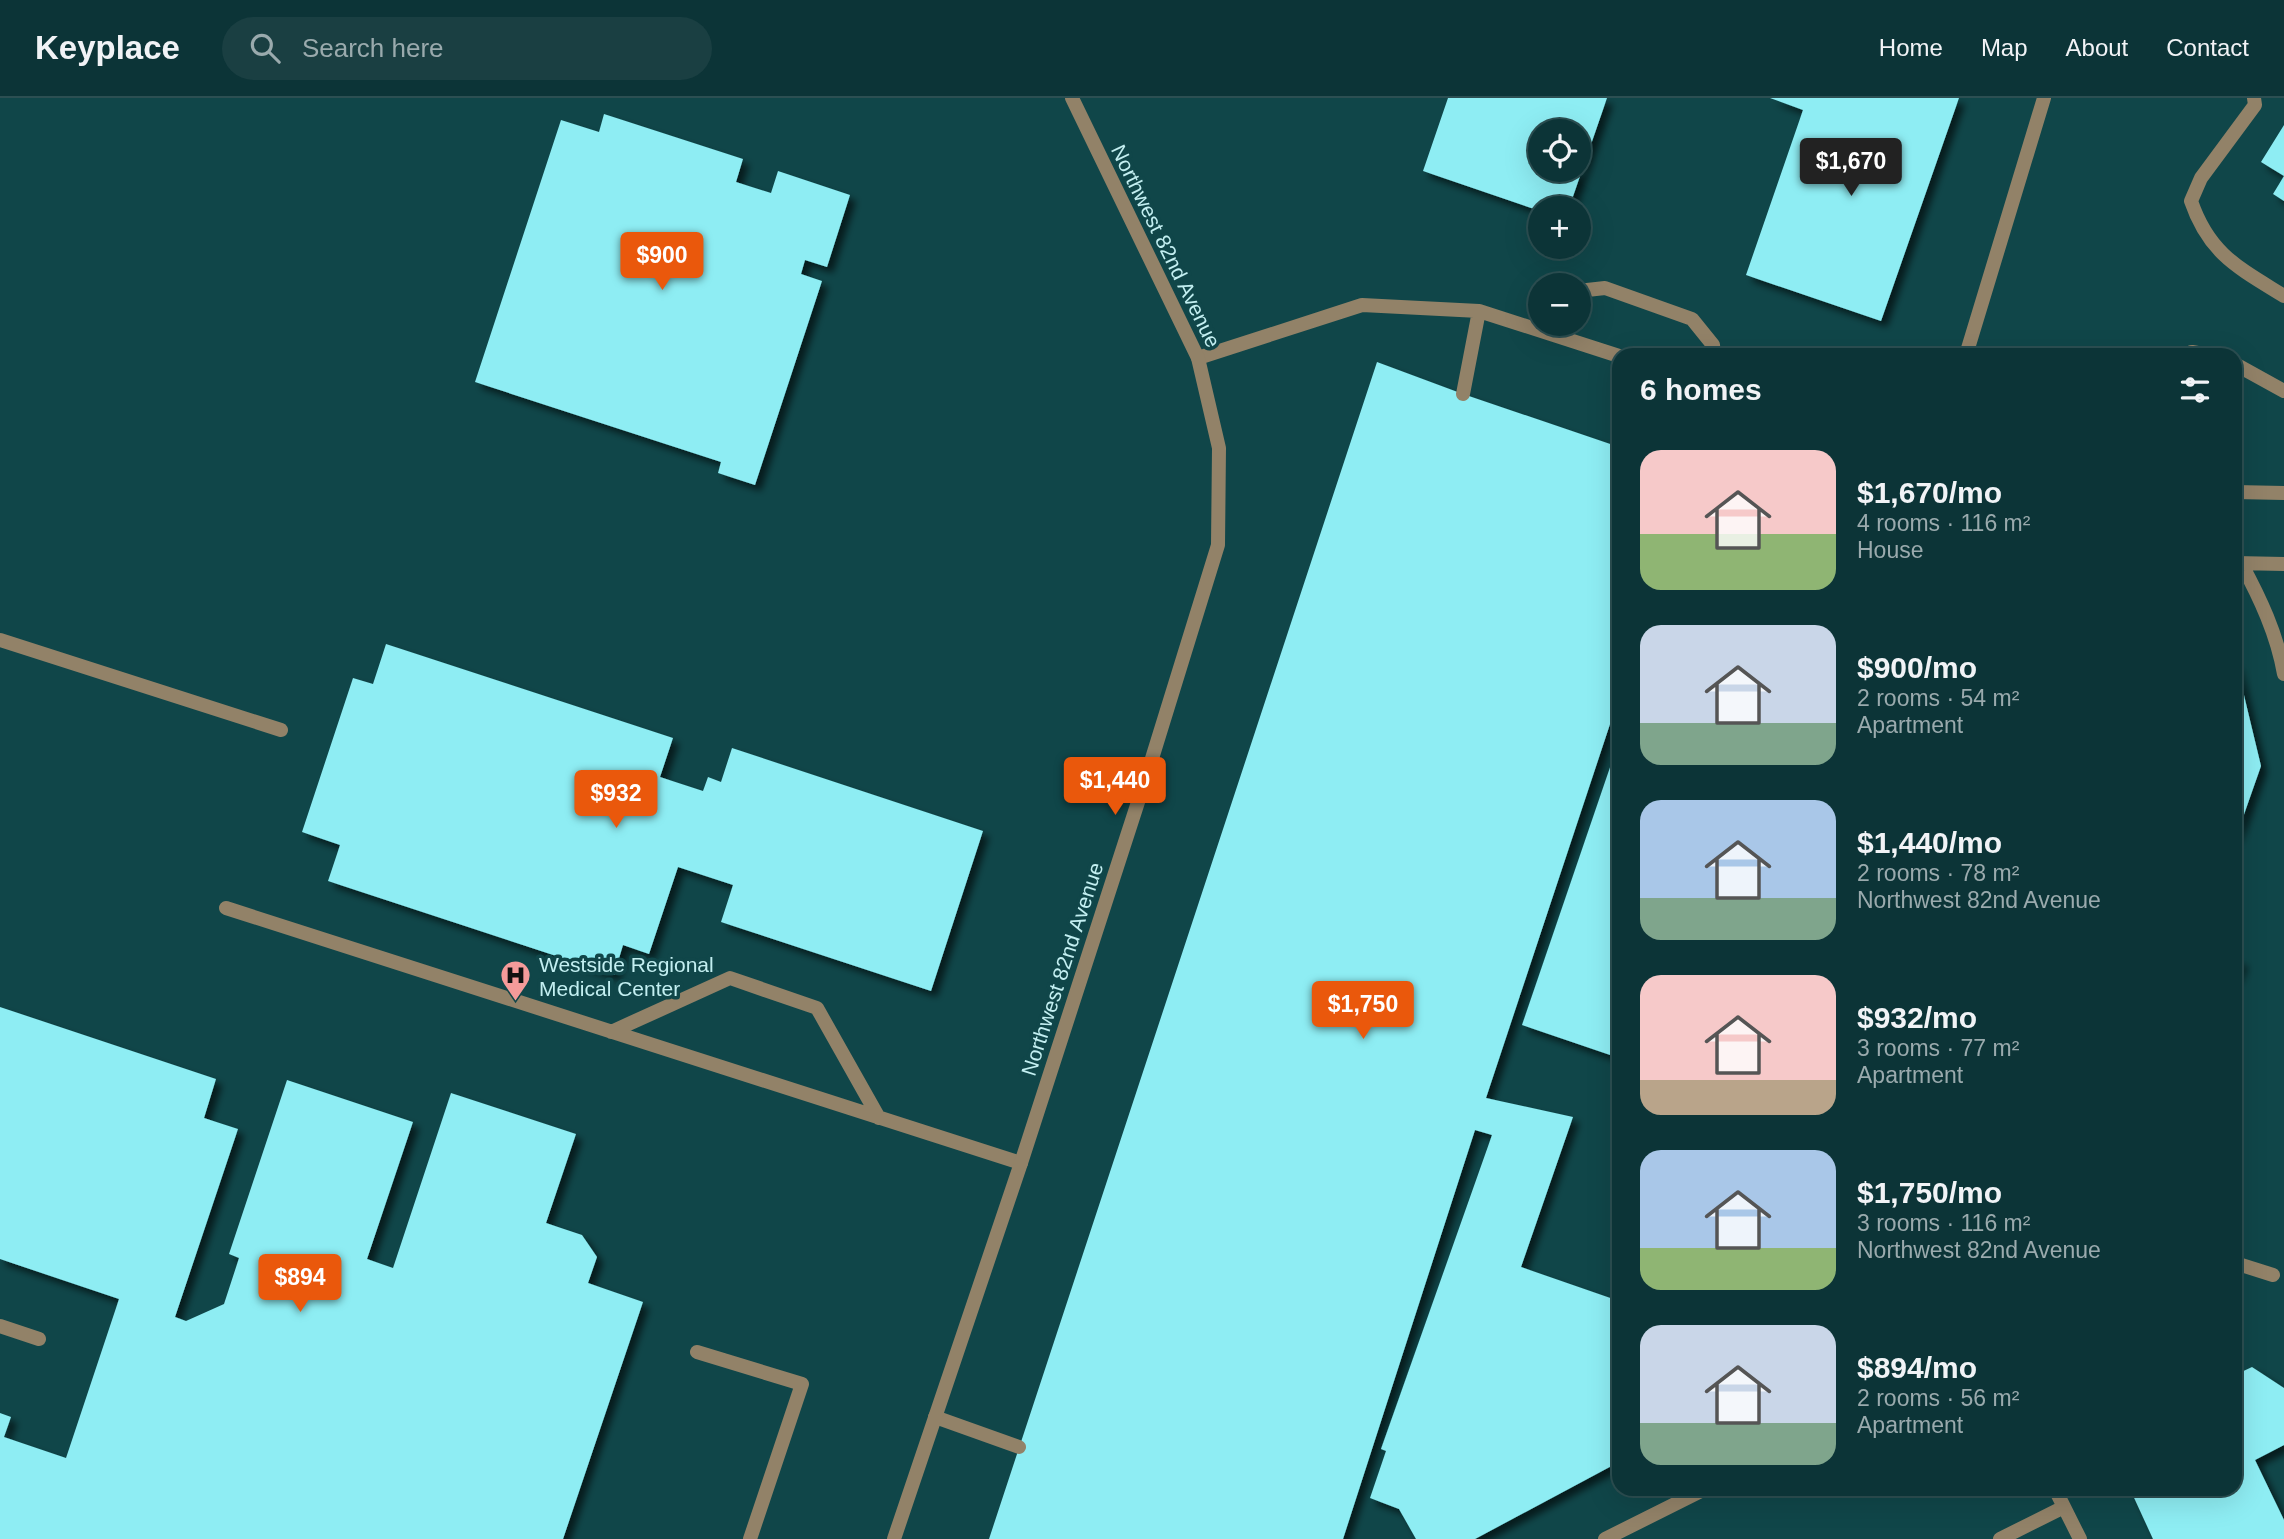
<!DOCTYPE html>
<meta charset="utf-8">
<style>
:root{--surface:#0c3437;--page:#1a3f42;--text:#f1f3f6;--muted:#9aaaad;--line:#2c4f52;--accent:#ea580c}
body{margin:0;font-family:Arial,sans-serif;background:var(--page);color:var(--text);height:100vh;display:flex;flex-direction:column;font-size:26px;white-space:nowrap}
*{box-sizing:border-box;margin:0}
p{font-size:23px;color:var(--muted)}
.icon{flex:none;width:38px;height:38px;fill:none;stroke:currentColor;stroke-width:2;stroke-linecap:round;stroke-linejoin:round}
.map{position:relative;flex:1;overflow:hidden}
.details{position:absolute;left:1612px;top:250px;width:630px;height:1148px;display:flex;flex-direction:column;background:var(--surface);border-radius:21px;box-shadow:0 7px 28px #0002,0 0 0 2px var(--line)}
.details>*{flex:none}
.fabs{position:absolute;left:1528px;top:21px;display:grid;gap:14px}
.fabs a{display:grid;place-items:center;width:63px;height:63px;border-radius:50%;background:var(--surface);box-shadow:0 7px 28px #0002,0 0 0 2px var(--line);font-size:35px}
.price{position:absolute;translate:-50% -60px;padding:0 16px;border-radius:7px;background:var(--accent);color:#fff;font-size:23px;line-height:46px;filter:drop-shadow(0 2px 4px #0008)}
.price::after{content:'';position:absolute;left:50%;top:42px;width:21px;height:16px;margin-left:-10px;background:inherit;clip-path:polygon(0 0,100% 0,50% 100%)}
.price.current{background:#222;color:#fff}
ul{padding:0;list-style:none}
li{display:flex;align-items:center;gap:21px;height:175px;padding:0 28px}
li span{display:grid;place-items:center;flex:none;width:196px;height:140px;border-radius:21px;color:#555}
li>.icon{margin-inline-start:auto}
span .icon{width:84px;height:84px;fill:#fffc;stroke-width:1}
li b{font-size:30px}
h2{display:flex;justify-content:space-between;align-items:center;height:84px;padding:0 28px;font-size:30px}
header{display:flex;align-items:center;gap:42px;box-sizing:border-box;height:98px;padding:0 35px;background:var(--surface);border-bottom:2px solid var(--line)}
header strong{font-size:33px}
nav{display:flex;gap:38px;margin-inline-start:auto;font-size:24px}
.search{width:490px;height:63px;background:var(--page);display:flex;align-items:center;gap:18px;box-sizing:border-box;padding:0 24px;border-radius:38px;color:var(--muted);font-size:26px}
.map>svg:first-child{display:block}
</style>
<header>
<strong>Keyplace</strong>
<div class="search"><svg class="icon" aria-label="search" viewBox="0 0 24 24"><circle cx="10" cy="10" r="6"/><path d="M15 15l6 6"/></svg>Search here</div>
<nav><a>Home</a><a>Map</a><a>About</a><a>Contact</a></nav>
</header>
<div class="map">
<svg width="2284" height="1441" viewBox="0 0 2284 1441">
<defs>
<filter id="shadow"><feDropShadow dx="6" dy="6" stdDeviation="3.5" flood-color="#0009"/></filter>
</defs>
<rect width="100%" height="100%" fill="#104649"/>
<path fill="#8eedf3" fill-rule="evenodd" filter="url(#shadow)" d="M1448,0h159l-38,110h-29v3l-117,-40zM1540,33h38v39h-38z
M1770,0h189l-78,223 -135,-46 57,-165z
M604,16l139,45 -7,23 35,11 7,-22 72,24 -23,72 -22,-7 -4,14 21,7 -67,204 -37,-12 3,-11 -246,-80 86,-262 38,12z
M2284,27v76l-11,-7 11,-18 -23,-14z
M1377,264l86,32 156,53v250l-133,401 87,19 -52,150 98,34v161l-144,77h-59l-17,-30 -29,-11 16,-47 -5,-2 111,-314 -17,-5 -132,409h-354z
M386,546l287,94 -13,39 43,14 5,-14 13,5 11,-34 251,83 -52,160 -210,-69 12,-37 -55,-18 -29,87 -26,-9 -9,30 -286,-94 12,-36 -38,-13 51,-154 20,6z
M2236,564l25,104 -26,74v-177z
M1619,643v307l-3,9 -94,-32z
M2235,860l7,3 -7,20z
M0,909l216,72 -12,39 34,11 -63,188 11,4 38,-17 15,-46 -10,-4 58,-174 126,42 -46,137 26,9 58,-175 125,41 -30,89 36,12 15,22 -9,26 55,19 -80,237h-563v-126l11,4 -7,20 62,21 53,-159 -119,-40z
M2252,1269l32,21v57l-29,15 29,60v19h-131l-23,-50h105v-114z"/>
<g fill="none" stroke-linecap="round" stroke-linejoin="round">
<path stroke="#928268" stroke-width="14" d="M2254,0l1,7 -54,73 -10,23c18,53 48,67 93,95
M1578,193l27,-3 87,31 21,26 1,10
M1966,257l78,-257
M2183,257l9,-3 17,3
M1198,260l164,-53 117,6 140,45
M2235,266l49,27
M1463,296l16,-83
M1618,348l1,-3
M2235,394l49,1
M2235,465l49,1
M2241,465c19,35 36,71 43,111
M0,542l281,90
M226,810l795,255
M611,934l119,-54 87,30 62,110
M0,1228l39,13
M697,1254l105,32 -52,155
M935,1319l84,30
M2055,1391l25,50
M1605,1441l100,-50
M2000,1441l64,-32"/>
<path stroke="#928268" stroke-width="14" d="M2235,1165l38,12"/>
<path stroke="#928268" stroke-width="14" d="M894,1441l127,-376 129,-398 68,-220 1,-97 -21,-90 -126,-260"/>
</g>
<defs>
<symbol id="hospital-pin" viewBox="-11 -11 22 30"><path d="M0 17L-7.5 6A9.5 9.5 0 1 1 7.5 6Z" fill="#f59b9a" stroke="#104649"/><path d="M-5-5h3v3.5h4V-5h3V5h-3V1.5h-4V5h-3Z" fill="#111"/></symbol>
</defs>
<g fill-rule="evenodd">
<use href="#hospital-pin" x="498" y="860" width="35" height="47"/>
</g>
<g text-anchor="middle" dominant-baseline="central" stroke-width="7" stroke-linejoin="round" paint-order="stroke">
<g font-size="21" fill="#c3eff1" stroke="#104649">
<text transform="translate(1166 148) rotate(64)">Northwest 82nd Avenue</text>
<text transform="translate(1062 871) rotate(-72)">Northwest 82nd Avenue</text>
</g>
<g font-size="21" fill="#c3eff1" stroke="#104649" text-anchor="start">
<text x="539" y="866">Westside Regional<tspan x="539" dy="24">Medical Center</tspan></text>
</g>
</g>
</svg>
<div class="fabs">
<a><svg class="icon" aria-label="locate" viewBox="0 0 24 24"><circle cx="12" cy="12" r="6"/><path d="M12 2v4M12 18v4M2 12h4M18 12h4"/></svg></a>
<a>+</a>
<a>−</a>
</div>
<b class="price current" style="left:1851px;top:100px">$1,670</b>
<b class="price" style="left:662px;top:194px">$900</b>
<b class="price" style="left:1115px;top:719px">$1,440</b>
<b class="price" style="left:616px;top:732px">$932</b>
<b class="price" style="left:1363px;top:943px">$1,750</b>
<b class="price" style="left:300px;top:1216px">$894</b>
<section class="details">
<h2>6 homes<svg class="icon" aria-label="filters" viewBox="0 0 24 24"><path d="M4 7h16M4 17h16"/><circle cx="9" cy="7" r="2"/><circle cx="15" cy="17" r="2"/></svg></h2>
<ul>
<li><span style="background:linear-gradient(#f6c9c9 60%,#8fb573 0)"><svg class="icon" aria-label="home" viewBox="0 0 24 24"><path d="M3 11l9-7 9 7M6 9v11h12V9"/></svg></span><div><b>$1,670/mo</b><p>4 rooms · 116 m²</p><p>House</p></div></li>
<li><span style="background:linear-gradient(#c9d6e8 70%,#7fa58c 0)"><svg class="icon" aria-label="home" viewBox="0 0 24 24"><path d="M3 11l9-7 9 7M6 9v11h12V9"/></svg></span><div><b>$900/mo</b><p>2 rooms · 54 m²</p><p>Apartment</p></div></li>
<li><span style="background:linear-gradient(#a9c7e8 70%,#7fa58c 0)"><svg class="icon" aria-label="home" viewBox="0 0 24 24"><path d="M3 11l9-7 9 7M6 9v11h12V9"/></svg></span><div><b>$1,440/mo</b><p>2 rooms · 78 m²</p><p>Northwest 82nd Avenue</p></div></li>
<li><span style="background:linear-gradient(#f6c9c9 75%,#b9a48a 0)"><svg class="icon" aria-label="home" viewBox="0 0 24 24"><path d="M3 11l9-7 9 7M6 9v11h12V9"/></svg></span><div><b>$932/mo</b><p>3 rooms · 77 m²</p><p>Apartment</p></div></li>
<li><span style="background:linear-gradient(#a9c7e8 70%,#8fb573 0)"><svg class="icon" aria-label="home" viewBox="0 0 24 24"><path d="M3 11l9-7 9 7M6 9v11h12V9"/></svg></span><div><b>$1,750/mo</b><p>3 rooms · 116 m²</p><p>Northwest 82nd Avenue</p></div></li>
<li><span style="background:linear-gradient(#c9d6e8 70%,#7fa58c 0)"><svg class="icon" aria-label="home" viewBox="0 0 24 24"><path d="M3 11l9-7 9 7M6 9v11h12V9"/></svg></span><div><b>$894/mo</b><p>2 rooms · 56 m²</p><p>Apartment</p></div></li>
</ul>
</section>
</div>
